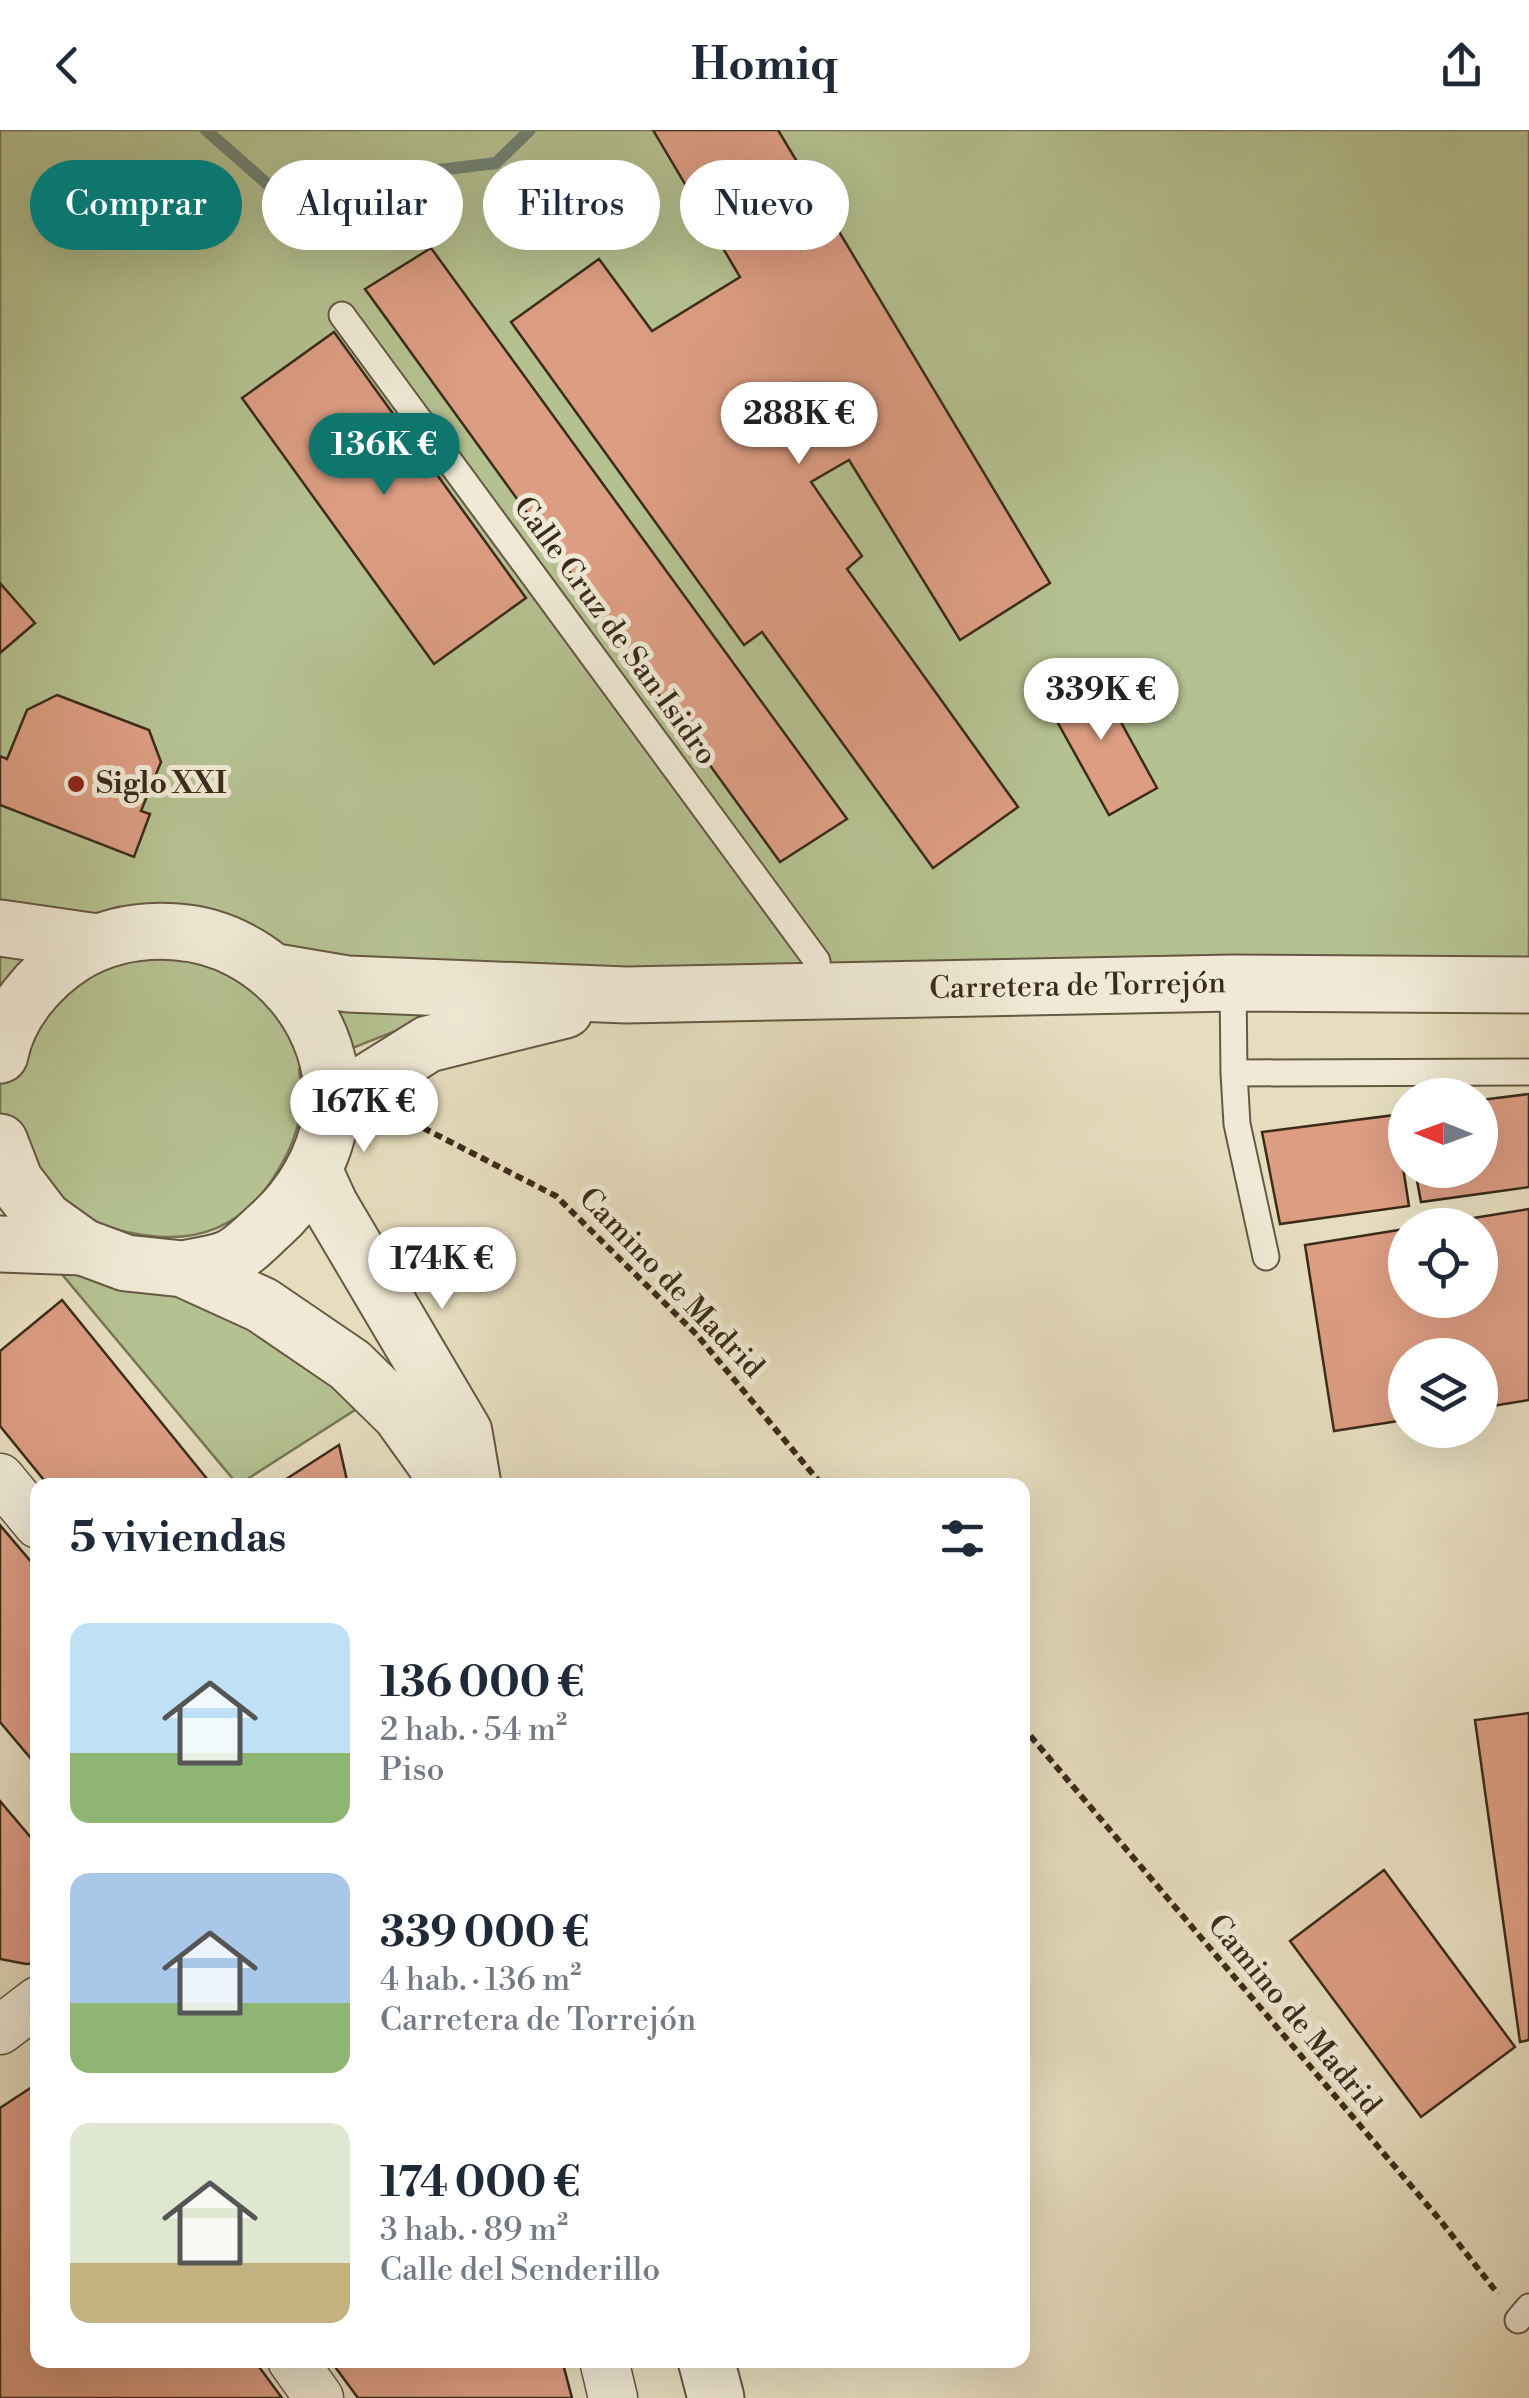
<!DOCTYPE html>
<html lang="es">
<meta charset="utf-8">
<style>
:root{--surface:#fff;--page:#f6f6f7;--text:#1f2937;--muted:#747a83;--accent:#0f766e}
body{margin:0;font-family:"Libre Bodoni",serif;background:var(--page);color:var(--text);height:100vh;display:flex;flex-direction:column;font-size:38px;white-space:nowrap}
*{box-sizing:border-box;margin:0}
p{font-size:32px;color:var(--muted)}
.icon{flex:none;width:55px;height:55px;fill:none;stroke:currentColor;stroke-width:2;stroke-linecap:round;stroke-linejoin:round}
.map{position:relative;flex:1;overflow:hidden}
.drawer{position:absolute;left:30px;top:1348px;width:1000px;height:890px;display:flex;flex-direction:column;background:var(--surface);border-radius:20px;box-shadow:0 10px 40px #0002}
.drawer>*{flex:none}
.banner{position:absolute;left:30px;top:30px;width:1000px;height:90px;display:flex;gap:20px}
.needle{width:65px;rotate:271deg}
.fabs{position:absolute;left:1388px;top:948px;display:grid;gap:20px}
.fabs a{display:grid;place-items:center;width:110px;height:110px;border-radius:50%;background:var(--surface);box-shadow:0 10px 40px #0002;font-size:50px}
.price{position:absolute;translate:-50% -85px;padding:0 22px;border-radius:35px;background:#fff;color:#222;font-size:32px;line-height:65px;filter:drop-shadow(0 2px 5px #0008)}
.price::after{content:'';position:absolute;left:50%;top:60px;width:30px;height:22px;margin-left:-15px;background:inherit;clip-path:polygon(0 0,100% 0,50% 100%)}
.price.on{background:var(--accent);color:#fff}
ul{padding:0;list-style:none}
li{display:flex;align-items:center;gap:30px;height:250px;padding:0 40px}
li span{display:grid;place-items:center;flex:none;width:280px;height:200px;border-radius:20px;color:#555}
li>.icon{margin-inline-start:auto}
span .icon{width:120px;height:120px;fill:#fffc;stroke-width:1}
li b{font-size:42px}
h2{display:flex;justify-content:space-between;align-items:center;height:120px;padding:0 40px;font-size:42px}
.chip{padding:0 35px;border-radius:45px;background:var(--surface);box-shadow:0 10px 40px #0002;font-size:35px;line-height:90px}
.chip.on{background:var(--accent);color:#fff}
header{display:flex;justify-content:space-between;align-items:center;height:130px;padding:0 40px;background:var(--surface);font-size:45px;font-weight:700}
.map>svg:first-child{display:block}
</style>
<header><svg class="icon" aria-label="back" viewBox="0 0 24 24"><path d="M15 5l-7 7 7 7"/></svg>Homiq<svg class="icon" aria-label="share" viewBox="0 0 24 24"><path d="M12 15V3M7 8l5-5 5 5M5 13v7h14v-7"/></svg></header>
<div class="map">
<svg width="1529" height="2268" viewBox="0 0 1529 2268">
<rect width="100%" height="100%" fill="#e6ddbe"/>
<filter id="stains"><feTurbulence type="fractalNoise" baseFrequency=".002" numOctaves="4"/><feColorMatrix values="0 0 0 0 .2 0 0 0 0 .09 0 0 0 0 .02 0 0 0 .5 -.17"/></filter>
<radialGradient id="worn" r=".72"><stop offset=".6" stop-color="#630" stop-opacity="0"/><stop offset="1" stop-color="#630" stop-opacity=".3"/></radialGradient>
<path fill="#b5c191" stroke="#787656" stroke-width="2.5" d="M0,0h1529v848l-1050,20 -180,71c7,42 -2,72 -25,108 -68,107 -183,46 -274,9z
M45,1124l188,48 150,90 -145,93z"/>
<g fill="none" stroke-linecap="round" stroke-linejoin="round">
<path stroke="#728273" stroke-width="12" d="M206,0l68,60 222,-27 34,-33"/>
</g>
<path fill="#dc9d83" stroke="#3b2c1a" stroke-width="2.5" d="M653,0h125l272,453 -90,57 -111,-180 -38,22 51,74 -15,13 171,238 -85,61 -171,-236 -18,13 -233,-323 88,-63 53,72 88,-54z
M431,118l416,571 -67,43 -415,-573z
M334,202l192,266 -92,66 -192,-266z
M0,453l35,40 -35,30z
M1093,541l64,117 -48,27 -65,-117z
M57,565l92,35 12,32 -20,49 9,3 -16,43 -134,-52v-49l7,3 20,-49z
M1529,964v93l-108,15 -6,-32h65v-70z
M1395,985l14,91 -129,18 -18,-92z
M1529,1079v191l-49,8v-53h-75v65l-71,11 -29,-186 100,-16v71h75v-75h-50z
M62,1170l150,185h-164l-48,-59v-75z
M339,1315l9,40h-71z
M0,1395l38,45v197l-38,-45z
M1529,1583v327l-9,2 -45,-322z
M0,1671l38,45v117l-12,1 -26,-5z
M1384,1740l131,177 -94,70 -131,-176z
M38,1953v277h216l28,38h-282v-290z
M330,2230h232l10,38h-214z"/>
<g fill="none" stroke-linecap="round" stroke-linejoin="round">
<defs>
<path id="service" d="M342,185l475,646 3,31
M1233,853l1,90 295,-1
M1234,943l3,51 29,133
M1518,2190l11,-13"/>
<path id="minor" d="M0,1348l38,46
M0,1900l38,-29
M292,2230l27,38
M604,2230l9,38"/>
<g id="tertiary">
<path d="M0,798l97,14"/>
<path id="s1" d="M277,842l71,12 278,11 607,-12 296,2"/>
<path d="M0,925c8,-42 40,-79 75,-101 32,-19 65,-25 102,-22 90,6 165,92 154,183 -6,43 -30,83 -62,111 -12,11 -27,27 -42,33 -13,5 -30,7 -44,10"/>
<path d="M331,985l22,-24 75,-47 137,-34"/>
<path d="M0,1012l15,39 29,38 39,28 43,16 57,6 79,36 88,60 50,49 51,71"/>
<path d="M314,1040l16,35 134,227 9,53"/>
<path d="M0,1114l83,3"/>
<path d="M706,2230l10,38"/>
</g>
</defs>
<use href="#service" stroke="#665843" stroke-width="29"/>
<use href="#minor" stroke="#665843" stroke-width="51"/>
<use href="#tertiary" stroke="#665843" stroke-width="59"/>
<path stroke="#3b2c1a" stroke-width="6" stroke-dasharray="8 5" stroke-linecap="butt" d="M400,986l156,80 141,139 125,150
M1022,1596l418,494 58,74"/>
<use href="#service" stroke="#efe9d5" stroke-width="25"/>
<use href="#minor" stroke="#efe9d5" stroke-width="48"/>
<use href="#tertiary" stroke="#efe9d5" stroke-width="55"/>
</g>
<circle fill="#8f2418" stroke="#efe9d5" stroke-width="4" cx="76" cy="654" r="10"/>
<g text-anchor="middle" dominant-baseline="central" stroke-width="10" stroke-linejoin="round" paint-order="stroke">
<g font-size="30" fill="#3b2c1a" stroke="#efe9d5">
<text transform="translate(615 501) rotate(54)">Calle Cruz de San Isidro</text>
<text stroke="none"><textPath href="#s1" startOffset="802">Carretera de Torrejón</textPath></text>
<text transform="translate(671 1153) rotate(46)">Camino de Madrid</text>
<text transform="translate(1294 1885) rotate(50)">Camino de Madrid</text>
</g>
<g font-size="30" font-weight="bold" fill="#3b2c1a" stroke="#efe9d5" text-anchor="start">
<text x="96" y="654">Siglo XXI</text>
</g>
</g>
<rect width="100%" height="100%" filter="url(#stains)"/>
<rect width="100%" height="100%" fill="url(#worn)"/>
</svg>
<div class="fabs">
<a><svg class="needle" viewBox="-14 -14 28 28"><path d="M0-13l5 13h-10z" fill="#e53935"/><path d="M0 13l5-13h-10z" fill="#747a83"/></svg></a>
<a><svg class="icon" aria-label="locate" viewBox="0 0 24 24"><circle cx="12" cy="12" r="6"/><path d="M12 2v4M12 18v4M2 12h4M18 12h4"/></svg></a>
<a><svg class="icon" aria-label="layers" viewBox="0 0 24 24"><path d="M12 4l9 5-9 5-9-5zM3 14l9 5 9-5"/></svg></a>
</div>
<b class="price" style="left:799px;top:337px">288K €</b>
<b class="price on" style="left:384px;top:368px">136K €</b>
<b class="price" style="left:1101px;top:613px">339K €</b>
<b class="price" style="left:364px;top:1025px">167K €</b>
<b class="price" style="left:442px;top:1182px">174K €</b>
<div class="banner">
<a class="chip on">Comprar</a>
<a class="chip">Alquilar</a>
<a class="chip">Filtros</a>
<a class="chip">Nuevo</a>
</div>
<section class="drawer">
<h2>5 viviendas<svg class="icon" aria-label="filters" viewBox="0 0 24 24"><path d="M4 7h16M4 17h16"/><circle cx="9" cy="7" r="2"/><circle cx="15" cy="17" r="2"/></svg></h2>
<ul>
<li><span style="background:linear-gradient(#bfe0f5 65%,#8fb573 0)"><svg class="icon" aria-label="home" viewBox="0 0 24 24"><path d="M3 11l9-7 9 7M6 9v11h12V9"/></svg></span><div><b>136 000 €</b><p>2 hab. · 54 m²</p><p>Piso</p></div></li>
<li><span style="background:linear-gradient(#a9c7e8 65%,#8fb573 0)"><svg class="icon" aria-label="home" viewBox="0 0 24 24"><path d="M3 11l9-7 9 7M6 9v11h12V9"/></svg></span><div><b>339 000 €</b><p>4 hab. · 136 m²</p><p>Carretera de Torrejón</p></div></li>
<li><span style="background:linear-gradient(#dfe7d0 70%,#c2b280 0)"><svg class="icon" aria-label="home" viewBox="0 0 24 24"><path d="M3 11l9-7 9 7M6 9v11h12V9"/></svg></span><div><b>174 000 €</b><p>3 hab. · 89 m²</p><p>Calle del Senderillo</p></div></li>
</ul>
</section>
</div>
